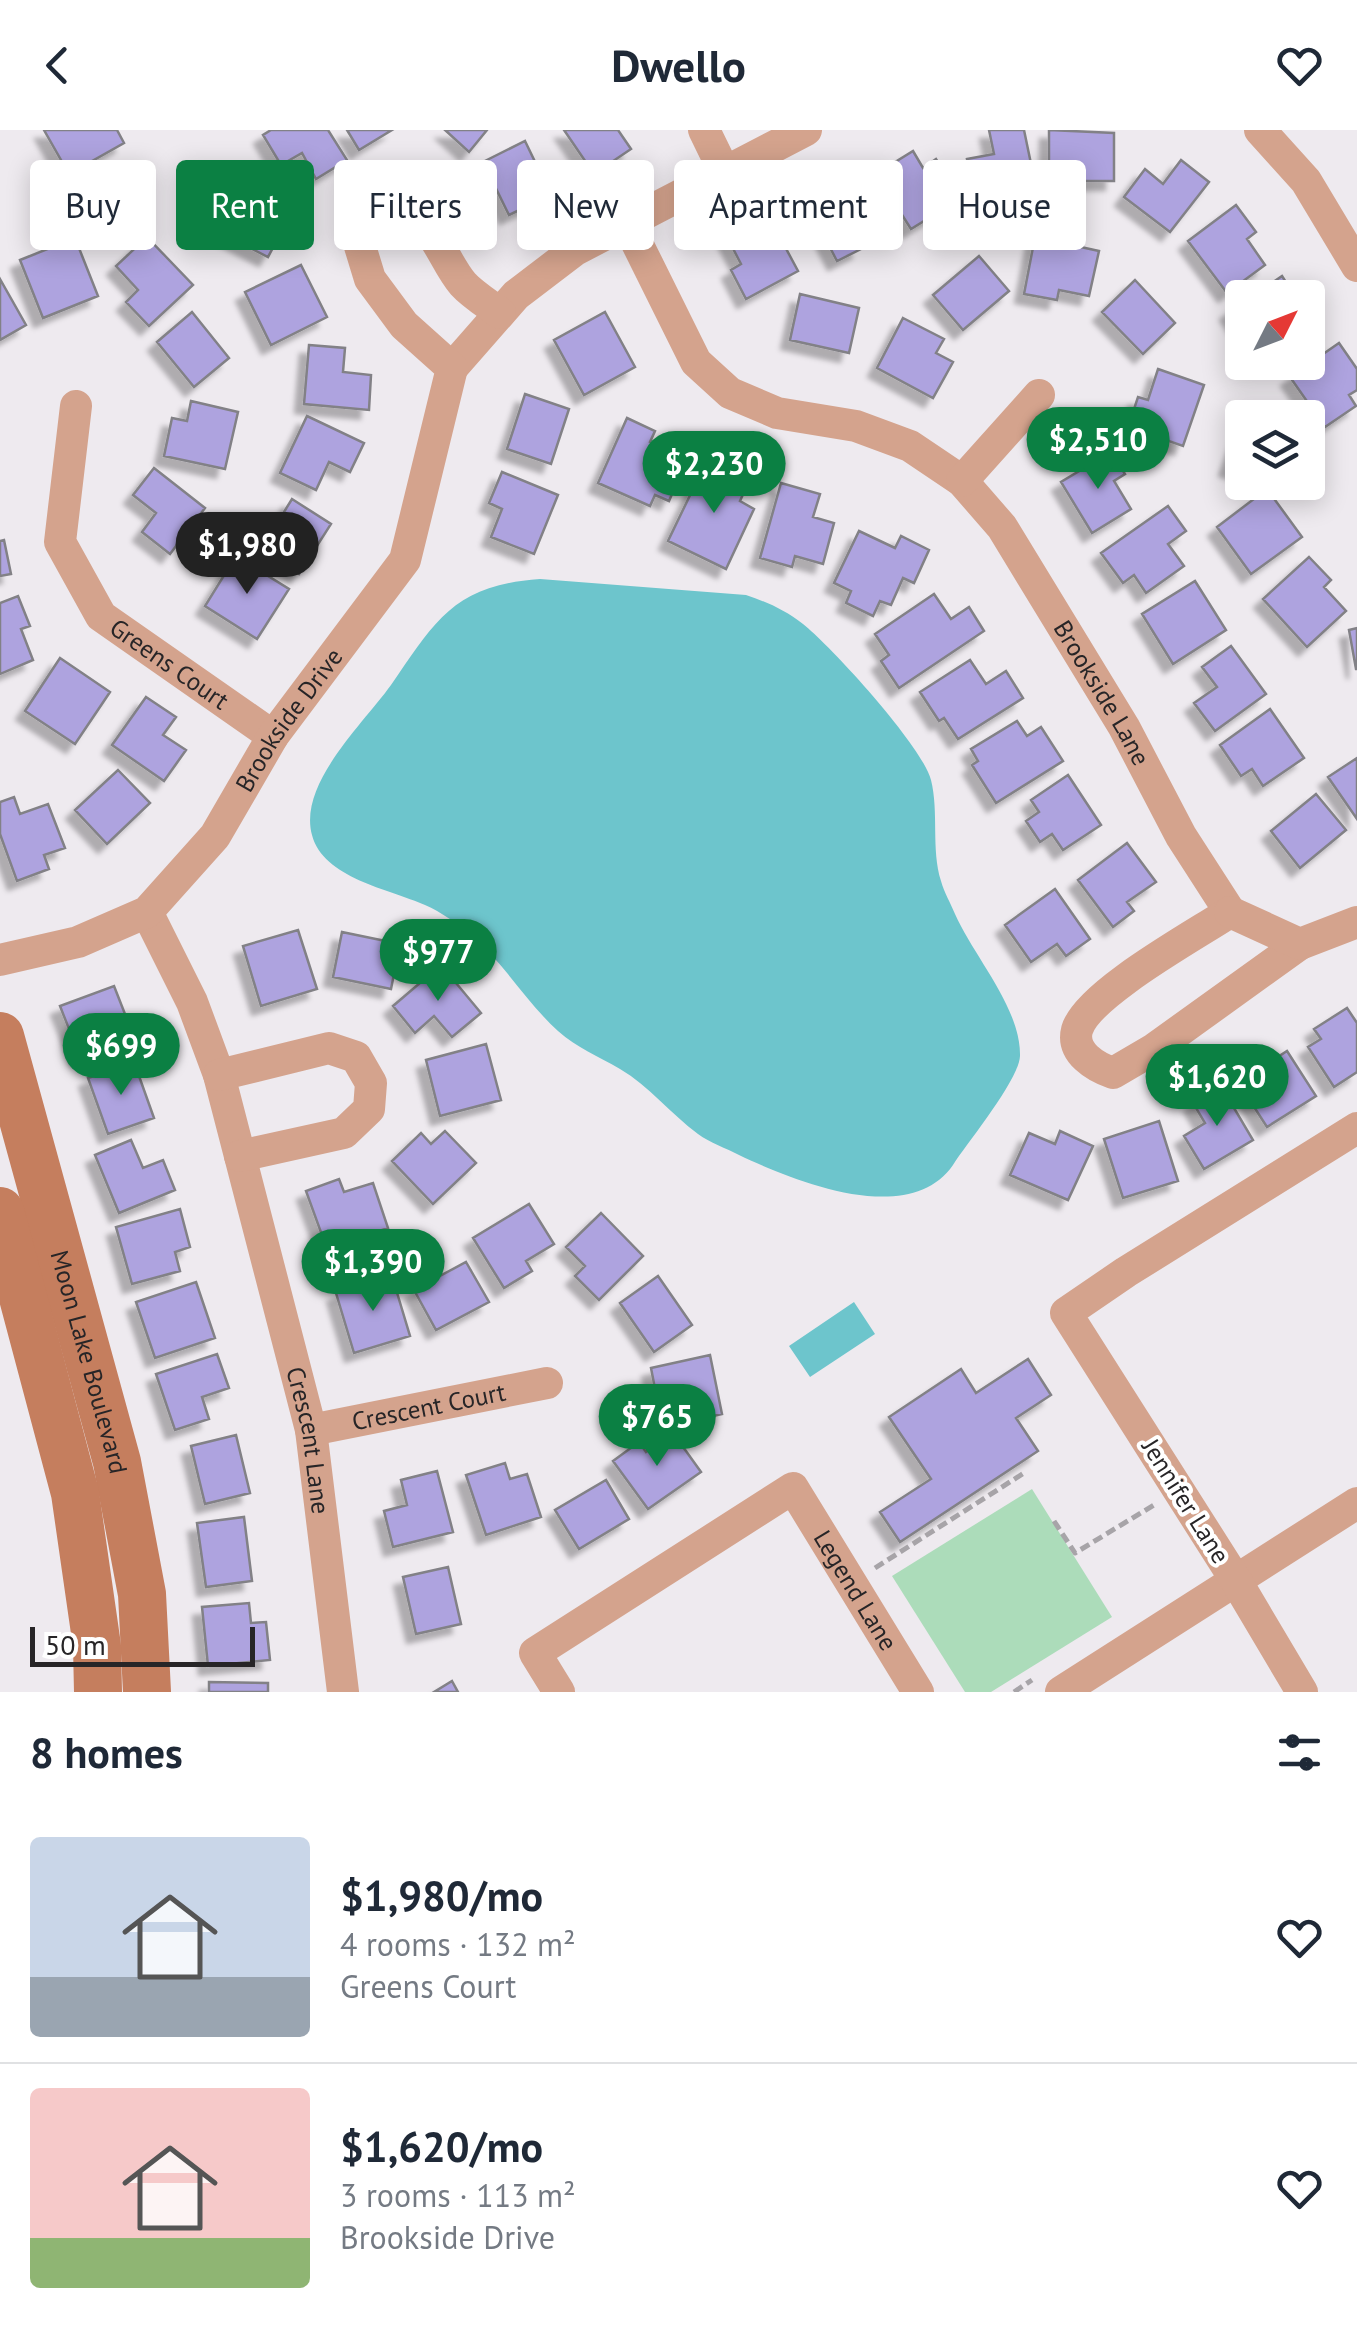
<!DOCTYPE html>
<meta charset="utf-8">
<style>
:root{--surface:#fff;--page:#f6f6f7;--text:#1f2937;--muted:#747a83;--line:#e0e1e3;--accent:#0b8043}
body{margin:0;font-family:"PT Sans",sans-serif;background:var(--page);color:var(--text);height:100vh;display:flex;flex-direction:column;font-size:38px;white-space:nowrap}
*{box-sizing:border-box;margin:0}
p{font-size:32px;color:var(--muted)}
.icon{flex:none;width:55px;height:55px;fill:none;stroke:currentColor;stroke-width:2;stroke-linecap:round;stroke-linejoin:round}
.map{position:relative;height:1562px;overflow:hidden}
.side{display:flex;flex-direction:column;background:var(--surface);flex:1}
.side>*{flex:none}
.hud{position:absolute;left:30px;top:30px;width:1298px;height:90px;display:flex;gap:20px}
.needle{width:65px;rotate:48deg}
.buttons{position:absolute;left:1225px;top:150px;display:grid;gap:20px}
.buttons a{display:grid;place-items:center;width:100px;height:100px;border-radius:10px;background:var(--surface);box-shadow:0 5px 25px #0003;font-size:50px}
.scale{position:absolute;left:30px;bottom:25px;width:225px;box-sizing:border-box;padding-left:10px;border:5px solid #272527;border-top:0;font-size:28px;line-height:35px;white-space:nowrap;color:#272527;-webkit-text-stroke:8px #fff;paint-order:stroke}
.price{position:absolute;translate:-50% -85px;padding:0 22px;border-radius:35px;background:var(--accent);color:#fff;font-size:32px;line-height:65px;filter:drop-shadow(0 2px 5px #0008)}
.price::after{content:'';position:absolute;left:50%;top:60px;width:30px;height:22px;margin-left:-15px;background:inherit;clip-path:polygon(0 0,100% 0,50% 100%)}
.price.on{background:#222;color:#fff}
ul{padding:0;list-style:none}
li{display:flex;align-items:center;gap:30px;height:250px;padding:0 30px}
li+li{border-top:2px solid var(--line)}
li span{display:grid;place-items:center;flex:none;width:280px;height:200px;border-radius:10px;color:#555}
li>.icon{margin-inline-start:auto}
span .icon{width:120px;height:120px;fill:#fffc;stroke-width:1}
li b{font-size:42px}
h2{display:flex;justify-content:space-between;align-items:center;height:120px;padding:0 30px;font-size:42px}
.pill{padding:0 35px;border-radius:10px;background:var(--surface);box-shadow:0 5px 25px #0003;font-size:35px;line-height:90px}
.pill.on{background:var(--accent);color:#fff}
header{display:flex;justify-content:space-between;align-items:center;height:130px;padding:0 30px;background:var(--surface);font-size:45px;font-weight:800}
.map>svg:first-child{display:block}
</style>
<header><svg class="icon" aria-label="back" viewBox="0 0 24 24"><path d="M15 5l-7 7 7 7"/></svg>Dwello<svg class="icon" aria-label="heart" viewBox="0 0 24 24"><path d="M12 20l-8-8c-3-5 5-10 8-4 3-6 11-1 8 4z"/></svg></header>
<div class="map">
<svg width="1357" height="1562" viewBox="0 0 1357 1562">
<defs>
<filter id="shadow"><feDropShadow dx="-9" dy="9" stdDeviation="2.5" flood-color="#0004"/></filter>
</defs>
<rect width="100%" height="100%" fill="#eeeaef"/>
<path fill="#acdcba" d="M1032,1359l80,128 -121,75h-26l-73,-116z"/>
<path fill="#6dc5cc" d="M540,449l206,16c21,7 39,15 57,29 28,22 120,123 128,156 8,32 0,69 10,101 3,11 10,23 14,33 19,43 66,94 65,142 -1,24 -52,86 -67,109 -44,64 -161,15 -214,-10 -13,-7 -29,-12 -41,-21 -27,-20 -49,-48 -78,-65 -22,-13 -43,-21 -62,-38 -32,-29 -54,-68 -87,-96 -13,-11 -30,-23 -46,-30 -36,-16 -102,-27 -113,-70 -14,-51 51,-111 79,-150 45,-65 63,-100 149,-106z
M854,1172l21,32 -65,43 -21,-31z"/>
<path fill="#aea3df" stroke="#828186" stroke-width="2.5" filter="url(#shadow)" d="M44,0h73l7,13 -55,31z
M271,0h57l19,30 -31,19 -14,-26 -21,12 -18,-30z
M347,0h45l-33,20z
M445,0h42l-18,22z
M564,0h54l13,19 -37,25z
M989,0h35l11,53 -60,12 -8,-36 27,-5z
M1049,0l65,3v48h-65z
M525,11l26,54 -42,20 -26,-53z
M913,21l10,17 13,-9 25,39 -50,31 -35,-55z
M1181,30l28,22 -39,50 -46,-35 21,-28 18,15z
M255,47l52,27 -14,27 -9,-4 -16,30 -43,-22z
M861,52l21,41 -27,15 6,11 -24,12 -27,-52z
M1236,75l20,27 -9,7 18,26 -38,28 -39,-52z
M767,83l31,58 -52,28 -15,-29 10,-6 -15,-29z
M147,107l46,48 -44,41 -23,-24 12,-12 -22,-24z
M1035,107l64,14 -10,45 -30,-6 -2,10 -33,-6z
M75,108l23,58 -55,22 -23,-58z
M979,126l30,35 -46,39 -30,-35z
M301,135l26,52 -56,28 -26,-53z
M1282,146l14,22h-46z
M0,149l26,46 -26,15z
M1135,150l40,43 -32,31 -41,-42z
M800,164l59,14 -10,45 -59,-13z
M1242,172v29l-13,-20z
M192,182l37,46 -35,29 -37,-45z
M605,182l30,55 -51,28 -30,-55z
M903,188l41,21 -8,14 17,9 -20,36 -56,-30z
M1339,213l18,26v21l-8,5 7,11 -31,21 -35,-50z
M309,215l36,3 -2,24 28,3 -2,35 -65,-6z
M1158,239l46,16 -21,61 -55,-19 10,-30 10,3z
M525,264l44,15 -18,55 -44,-15z
M191,271l47,11 -13,57 -61,-13 8,-38 15,3z
M307,286l57,27 -14,29 -21,-10 -13,28 -36,-17z
M627,288l28,13 -5,11 37,17 -18,42 -14,-6 -5,11 -52,-23z
M1242,298v44l-14,-5z
M1111,322l14,22 -11,7 17,28 -39,24 -31,-51z
M707,330l42,21 -9,20 14,8 -28,60 -58,-28z
M154,338l51,40 -35,46 -28,-22 14,-19 -23,-18z
M502,342l56,23 -24,59 -43,-17 11,-28 -13,-6z
M781,353l39,11 -7,23 21,6 -11,41 -28,-8 -3,11 -32,-9z
M1267,359l35,48 -51,37 -34,-47z
M292,369l39,25 -32,50 -38,-25z
M1168,376l18,25 -18,13 16,22 -38,27 -12,-18 -11,8 -22,-30z
M859,401l36,17 6,-12 28,14 -15,33 -11,-5 -12,27 -11,-4 -7,15 -27,-13 5,-12 -17,-8z
M4,410l7,34 -11,2v-35z
M236,426l53,33 -32,50 -52,-33z
M1309,427l22,23 -7,7 22,24 -39,36 -44,-48z
M1195,451l31,49 -53,34 -31,-50z
M934,464l17,25 18,-12 15,24 -85,57 -18,-27 8,-6 -14,-21z
M18,466l12,30 -9,3 12,31 -33,14v-71z
M1357,498v41h-1l-7,-39z
M1231,516l35,48 -51,37 -21,-28 23,-16 -15,-20z
M60,528l50,34 -35,52 -50,-33z
M970,530l16,24 20,-13 17,27 -65,41 -14,-21 -5,3 -19,-29z
M146,567l30,20 -13,18 23,15 -22,31 -52,-36z
M1270,579l34,49 -41,28 -11,-17 -11,7 -21,-31z
M1017,591l10,15 14,-9 22,34 -67,42 -24,-38 6,-4 -7,-12z
M1357,628v61l-29,-42z
M118,640l32,33 -43,41 -32,-34z
M1068,645l33,50 -38,25 -11,-16 -12,8 -14,-21 13,-9 -8,-12z
M1316,664l30,36 -46,38 -29,-37z
M14,667l6,17 28,-10 17,44 -21,7 5,14 -32,12 -17,-47v-32z
M1127,713l29,39 -29,20 7,9 -21,16 -35,-47z
M1055,759l35,50 -24,17 -9,-12 -26,18 -26,-37z
M298,800l19,59 -56,17 -18,-60z
M342,802l58,12 -9,45 -58,-12z
M441,835l40,48 -29,24 -18,-21 -19,17 -22,-27z
M114,856l20,51 -54,20 -20,-51z
M1347,878l10,15v49l-23,15 -26,-40 13,-8 -7,-10z
M486,914l15,56 -61,16 -14,-56z
M1287,921l29,45 -49,31 -35,-54 28,-18 7,9z
M134,932l20,56 -46,16 -20,-56z
M1221,956l32,54 -49,29 -20,-33 21,-13 -12,-20z
M1159,991l19,60 -55,17 -19,-59z
M445,1001l31,32 -43,41 -41,-43 29,-28 10,11z
M1060,1001l33,15 -25,54 -58,-25 19,-42 26,11z
M131,1010l12,28 20,-8 12,30 -56,23 -24,-58z
M339,1049l5,13 29,-9 15,45 -61,21 -21,-58z
M529,1074l25,40 -28,17 6,10 -28,17 -31,-50z
M180,1079l10,38 -15,5 5,19 -48,13 -16,-57z
M601,1083l42,43 -44,44 -24,-24 10,-10 -19,-19z
M466,1132l23,40 -53,28 -22,-40z
M392,1146l18,60 -56,17 -18,-60z
M658,1146l34,49 -38,27 -34,-49z
M196,1152l19,56 -60,20 -19,-56z
M217,1224l12,34 -27,9 7,22 -34,11 -19,-56z
M710,1225l12,59 -45,10 -6,-28 -14,3 -6,-31z
M1028,1229l23,36 -35,23 22,33 -138,91 -20,-30 51,-33 -42,-62 72,-48 15,24z
M673,1303l28,39 -53,37 -35,-48 26,-19 7,10z
M236,1305l14,58 -45,11 -14,-58z
M505,1333l5,16 17,-5 14,43 -55,18 -20,-60z
M437,1341l16,61 -60,15 -9,-36 23,-6 -6,-25z
M606,1350l23,39 -50,30 -24,-39z
M244,1387l8,64 -46,6 -9,-64z
M448,1437l13,57 -45,10 -13,-57z
M249,1473l2,20 15,-1 4,38 -62,6 -6,-59z
M452,1551l6,11h-24z
M209,1552l59,1v9h-59z"/>
<g fill="none" stroke-linecap="round" stroke-linejoin="round">
<path stroke="#a7a4a8" stroke-width="5" stroke-dasharray="10 5" stroke-linecap="butt" d="M1054,1391l21,32 79,-48
M875,1438l149,-95
M1014,1562l18,-12"/>
<g stroke="#d4a38d" stroke-width="32">
<path d="M704,0l20,41"/>
<path d="M1260,0l46,51 51,85"/>
<path id="s1" d="M628,95l68,137 34,31 47,20 79,13 54,20 52,35 40,46 122,200 57,109 49,76"/>
<path d="M452,238l64,-73 59,-45 231,-120"/>
<path id="s2" d="M76,276l-16,136 41,74 172,120"/>
<path d="M962,351l77,-86"/>
<path id="s3" d="M147,782l45,90 27,73 92,355 32,262"/>
<path d="M1230,782c-33,22 -143,82 -153,118 -6,23 19,37 36,43l41,-24 146,-105"/>
<path d="M1230,782l70,32 57,-22"/>
<path id="s4" d="M0,830l78,-18 69,-30 68,-76 58,-100 132,-176 47,-192 -48,-43 -34,-46 -11,-36c8,-18 15,-36 38,-33 36,5 45,50 66,74 10,11 25,20 37,29"/>
<path d="M219,945l110,-27 27,9 15,26 -2,26 -25,24 -104,23"/>
<path id="s5" d="M311,1300l236,-47"/>
<path id="s6" d="M559,1562l-24,-39 258,-165 125,204"/>
<path d="M1061,1562l296,-189"/>
<path d="M1302,1562l-67,-113 -169,-266 60,-41 231,-144"/>
</g>
<g stroke="#c57e5e" stroke-width="48">
<path id="s7" d="M0,906l117,426 25,132 5,98"/>
<path d="M0,1081l75,282 22,153 1,46"/>
</g>
</g>
<g text-anchor="middle" dominant-baseline="central" stroke-width="8" stroke-linejoin="round" paint-order="stroke">
<g font-size="25" fill="#272527" stroke="#fff">
<text stroke="none"><textPath href="#s2" startOffset="305">Greens Court</textPath></text>
<text stroke="none"><textPath href="#s1" startOffset="705">Brookside Lane</textPath></text>
<text stroke="none"><textPath href="#s4" startOffset="395">Brookside Drive</textPath></text>
<text stroke="none"><textPath href="#s7" startOffset="338">Moon Lake Boulevard</textPath></text>
<text stroke="none"><textPath href="#s5" startOffset="120">Crescent Court</textPath></text>
<text stroke="none"><textPath href="#s3" startOffset="555">Crescent Lane</textPath></text>
<text transform="translate(1186 1371) rotate(58)">Jennifer Lane</text>
<text stroke="none"><textPath href="#s6" startOffset="472">Legend Lane</textPath></text>
</g>
</g>
</svg>
<div class="buttons">
<a><svg class="needle" viewBox="-14 -14 28 28"><path d="M0-13l5 13h-10z" fill="#e53935"/><path d="M0 13l5-13h-10z" fill="#747a83"/></svg></a>
<a><svg class="icon" aria-label="layers" viewBox="0 0 24 24"><path d="M12 4l9 5-9 5-9-5zM3 14l9 5 9-5"/></svg></a>
</div>
<div class="scale">50 m</div>
<b class="price" style="left:1098px;top:362px">$2,510</b>
<b class="price" style="left:714px;top:386px">$2,230</b>
<b class="price on" style="left:247px;top:467px">$1,980</b>
<b class="price" style="left:438px;top:874px">$977</b>
<b class="price" style="left:121px;top:968px">$699</b>
<b class="price" style="left:1217px;top:999px">$1,620</b>
<b class="price" style="left:373px;top:1184px">$1,390</b>
<b class="price" style="left:657px;top:1339px">$765</b>
<div class="hud">
<a class="pill">Buy</a>
<a class="pill on">Rent</a>
<a class="pill">Filters</a>
<a class="pill">New</a>
<a class="pill">Apartment</a>
<a class="pill">House</a>
</div>
</div>
<section class="side">
<h2>8 homes<svg class="icon" aria-label="filters" viewBox="0 0 24 24"><path d="M4 7h16M4 17h16"/><circle cx="9" cy="7" r="2"/><circle cx="15" cy="17" r="2"/></svg></h2>
<ul>
<li><span style="background:linear-gradient(#c9d6e8 70%,#9aa5b1 0)"><svg class="icon" aria-label="home" viewBox="0 0 24 24"><path d="M3 11l9-7 9 7M6 9v11h12V9"/></svg></span><div><b>$1,980/mo</b><p>4 rooms · 132 m²</p><p>Greens Court</p></div><svg class="icon" aria-label="heart" viewBox="0 0 24 24"><path d="M12 20l-8-8c-3-5 5-10 8-4 3-6 11-1 8 4z"/></svg></li>
<li><span style="background:linear-gradient(#f6c9c9 75%,#8fb573 0)"><svg class="icon" aria-label="home" viewBox="0 0 24 24"><path d="M3 11l9-7 9 7M6 9v11h12V9"/></svg></span><div><b>$1,620/mo</b><p>3 rooms · 113 m²</p><p>Brookside Drive</p></div><svg class="icon" aria-label="heart" viewBox="0 0 24 24"><path d="M12 20l-8-8c-3-5 5-10 8-4 3-6 11-1 8 4z"/></svg></li>
</ul>
</section>
